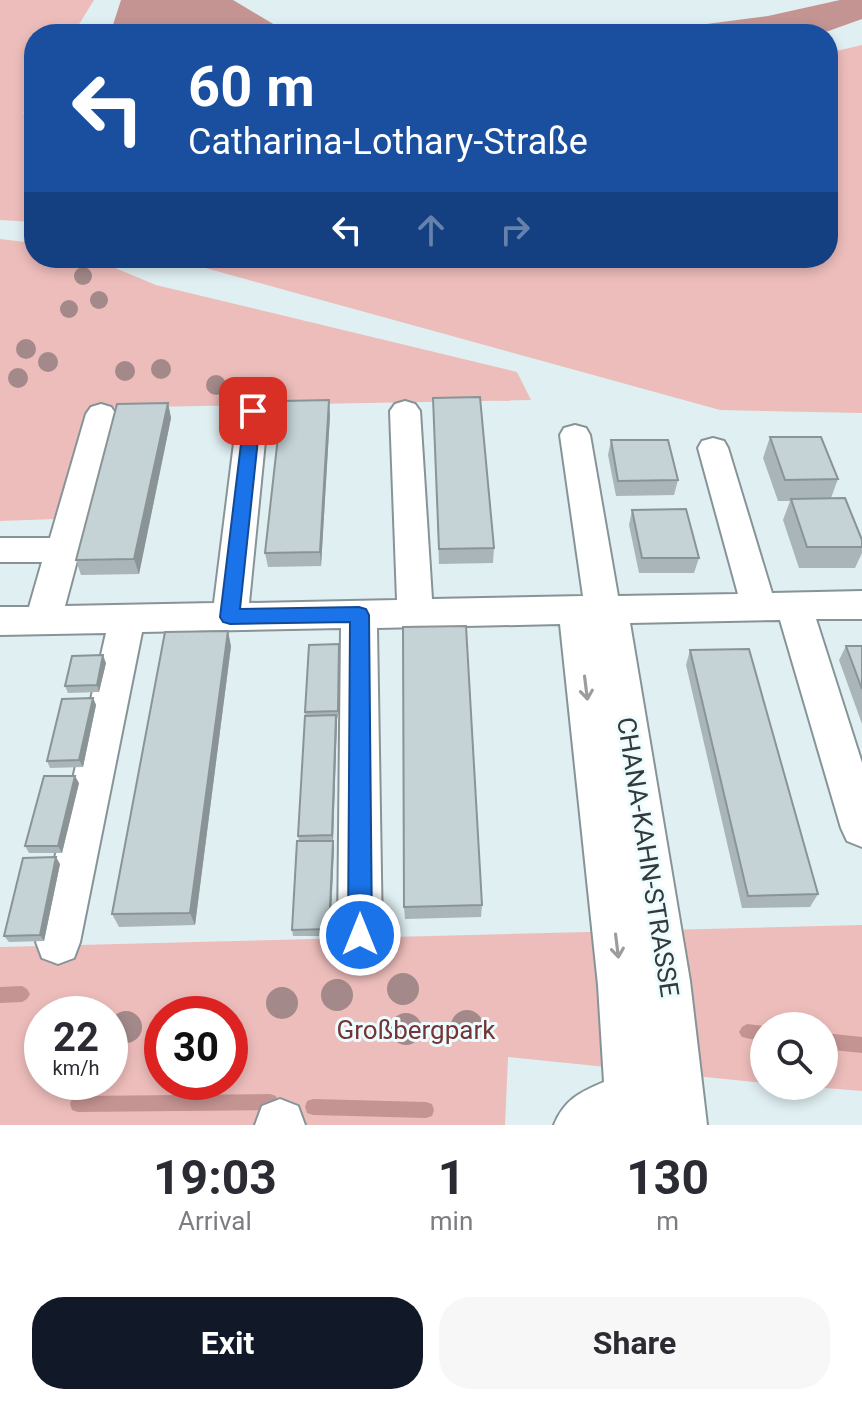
<!DOCTYPE html>
<html lang="en">
<head>
<meta charset="utf-8">
<style>
	:root { --surface:#fff; --page:#f7f7f7; --text:#2b2b33; --muted:#7c7c81; --accent:#111827 }
	body { margin:0; font-family:Roboto,sans-serif; background:var(--page); color:var(--text); height:100vh; display:flex; flex-direction:column; font-size:30px; white-space:nowrap }
	* { box-sizing:border-box; margin:0 }
	p { font-size:26px; color:var(--muted) }
	.icon { flex:none; width:44px; height:44px; fill:none; stroke:currentColor; stroke-width:2; stroke-linecap:round; stroke-linejoin:round }
	.map { position:relative; height:1125px; overflow:hidden }
	.sheet { display:flex; flex-direction:column; background:var(--surface); flex:1 }
	.sheet>* { flex:none }
	.top-card { position:absolute; left:24px; top:24px; width:814px; height:244px; border-radius:32px; box-shadow:0 4px 12px #0003; background:#1a4fa0; color:#fff; overflow:hidden }
	.fabs { position:absolute; left:750px; top:1012px; display:grid; gap:16px }
	.fabs a { display:grid; place-items:center; width:88px; height:88px; border-radius:50%; background:var(--surface); box-shadow:0 4px 12px #0003; font-size:40px }
	.speed { position:absolute; left:24px; top:996px; display:flex; gap:16px; font-size:40px; font-weight:700; text-align:center }
	.speed>* { display:grid; place-content:center; width:104px; height:104px; border-radius:50%; background:var(--surface); box-shadow:0 4px 12px #0003; line-height:1 }
	.speed small { font-size:20px; font-weight:400 }
	.speed .limit { border:12px solid #d22; background:#fff; color:#111 }
	.pin { position:absolute; display:grid; place-items:center; width:68px; height:68px; color:#fff; margin:-34px; border-radius:16px; box-shadow:0 4px 12px #0006 }
	.me { position:absolute; width:88px; margin:-44px; rotate:0deg; stroke-linejoin:round; filter:drop-shadow(0 0 6px #0008) }
	.turn { display:flex; align-items:center; gap:28px; height:168px; padding:0 32px; font-size:36px }
	.turn .icon { width:104px; height:104px; stroke-width:2.5 }
	.turn b { display:block; font-size:56px; line-height:68px }
	.lanes { display:flex; align-items:center; height:76px; padding:0 32px; background:#0003; justify-content:center; gap:40px; direction:ltr }
	.lanes .off { opacity:.35 }
	.eta { display:flex; justify-content:space-evenly; align-items:center; height:136px; text-align:center }
	.eta b { font-size:48px; font-weight:700; line-height:56px }
	.button { display:flex; gap:16px; margin-top:auto; padding:16px 32px }
	.button a { flex:1; height:92px; border-radius:32px; background:var(--accent); color:#fff; font-size:32px; font-weight:700; line-height:92px; text-align:center }
	.button a+a { background:var(--page); color:var(--text) }
	.map>svg:first-child { display:block }
	.green { fill:#edbdbb; fill-rule:evenodd }
	.water { fill:#c49492 }
	.lines { fill:none; stroke-linecap:round; stroke-linejoin:round }
	.stream { fill:#c49492; fill-rule:evenodd }
	.street-casing { stroke:#879497; stroke-width:4 }
	.street { fill:#fff; fill-rule:evenodd }
	.tree { fill:#a4898a }
	.wall { fill:#a9b5b8 }
	.shaded-wall { fill:#8a9496 }
	.building { fill:#c5d3d6; stroke:#8a9496; stroke-width:2 }
	.oneway { stroke:#9a9c9d }
	.route { fill:#1a73e8; stroke:#114b97; stroke-width:2 }
	.labels { text-anchor:middle; dominant-baseline:central; stroke-width:6; stroke-linejoin:round; paint-order:stroke }
	.near-street-label { font-size:26px; fill:#343a3b; stroke:#edfcff }
	.near-park-label { font-size:26px; fill:#733535; stroke:#edfcff }
</style>
</head>
<body>
<div class="map">
<svg width="862" height="1125" viewBox="0 0 862 1125">
	<rect width="100%" height="100%" fill="#e0eff2"/>
	<path class="green" d="M0,0H94L73,34H34V95L23,113L34,114V222L0,220Z
		M862,45V413L720,410L169,258H828V53Z
		M0,239L34,243V258H91L156,285L517,372L531,400L90,408L56,519L0,521Z
		M862,925V1091L800,1086H824V1026H764V1083L508,1057L505,1125H0V947ZM42,1014H110V1082H42ZM162,1014H230V1082H162Z"/>
	<path class="water" d="M121,0H233L290,34H110Z
		M840,0H862V19L820,34H630L768,16Z"/>
	<g class="lines">
		<path class="stream" d="M22,986L27,989L30,994L27,999L22,1002L0,1003V987Z
			M747,1024L764,1026V1042L742,1037L739,1032L742,1027Z
			M824,1033L862,1037V1053L824,1049Z
			M270,1094L276,1096L278,1102L276,1108L270,1110L78,1112L72,1110L70,1104L72,1098L78,1096Z
			M313,1099L426,1102L432,1104L434,1110L432,1116L426,1118L313,1115L307,1113L305,1107L307,1101Z"/>
		<g class="street-casing">
			<path id="street" d="M253,401L263,404L268,411L249,603L397,600L390,411L395,404L405,401L415,404L420,411L432,599L583,596L560,435L564,428L575,425L586,428L590,435L618,596L738,594L698,448L702,441L713,438L724,441L728,448L772,593L862,591V619H816L862,763V847L847,841L841,828L780,620L630,623L690,981L707,1125H554C564,1100 580,1092 604,1082L598,985L560,624L377,628L382,935L376,951L360,957L344,951L338,935L341,628L142,632L80,942L74,958L58,964L42,958L36,942L106,633L0,635V607H29L42,562H0V538H50L86,414L91,407L101,404L111,407L116,414L65,606L214,603L238,411L243,404Z
				M280,1099L298,1106L305,1125H255L262,1106Z"/>
		</g>
		<use href="#street" class="street"/>
	</g>
	<g class="tree">
		<circle cx="83" cy="276" r="9"/>
		<circle cx="99" cy="300" r="9"/>
		<circle cx="69" cy="309" r="9"/>
		<circle cx="26" cy="349" r="10"/>
		<circle cx="48" cy="362" r="10"/>
		<circle cx="161" cy="369" r="10"/>
		<circle cx="125" cy="371" r="10"/>
		<circle cx="18" cy="378" r="10"/>
		<circle cx="216" cy="385" r="10"/>
		<circle cx="403" cy="989" r="16"/>
		<circle cx="337" cy="995" r="16"/>
		<circle cx="282" cy="1003" r="16"/>
		<circle cx="467" cy="1026" r="16"/>
		<circle cx="126" cy="1027" r="16"/>
		<circle cx="406" cy="1029" r="16"/>
	</g>
	<path class="wall" d="M433,398L494,548L493,563L439,564Z
		M168,403L171,418L139,574L81,575L76,560Z
		M330,415L321,566L268,567L265,553Z
		M770,437L838,479L831,498L862,540V553L855,568H799L783,520L790,501H778L763,458Z
		M611,440L678,480L674,495L616,496L608,455Z
		M632,510L699,558L694,573H639L629,525Z
		M339,644V718H337L333,841L334,847L330,936H293L292,930L299,841L298,836L305,712Z
		M231,646L195,925L119,927L112,914Z
		M846,646H862V724L839,660Z
		M690,650L818,894L810,907L742,908L686,665Z
		M106,663L99,692L68,693L65,686Z
		M93,698L96,705L83,767L50,768L47,761Z
		M79,783L62,853H29L25,846Z
		M60,864L44,941L9,942L4,936Z
		M482,905L481,917L405,919L404,907Z"/>
	<path class="shaded-wall" d="M329,400L330,415L321,566L320,552Z
		M168,403L171,418L139,574L134,559Z
		M228,631L231,646L195,925L190,913Z
		M339,644L340,652L339,718L338,711Z
		M103,655L106,663L99,692L97,685Z
		M93,698L96,705L83,767L79,760Z
		M336,715L337,722L333,842L332,835Z
		M75,776L79,783L62,853L58,846Z
		M333,841L334,847L330,936L329,929Z
		M56,857L60,864L44,941L40,935Z"/>
	<path class="building" d="M480,397L494,548L439,549L433,398Z
		M329,400L320,552L265,553L282,401Z
		M168,403L134,559L76,560L117,404Z
		M770,437H821L838,479L785,480Z
		M611,440H668L678,480L618,481Z
		M845,498L862,540V547H807L791,499Z
		M686,509L699,558H642L632,510Z
		M466,626L482,905L404,907L403,627Z
		M228,631L190,913L112,914L165,632Z
		M339,644L338,711L305,712L309,645Z
		M846,646H862V689Z
		M749,649L818,894L748,896L690,650Z
		M103,655L97,685L65,686L72,656Z
		M93,698L79,760L47,761L62,699Z
		M336,715L332,835L298,836L305,716Z
		M44,776H75L58,846H25Z
		M297,841H333L329,929L292,930Z
		M56,857L40,935L4,936L23,858Z"/>
	<defs><path id="oneway-shaft" d="M-6 0H5M1.5-3L5.5 0L1.5 3" fill="none" stroke-width="1.6" stroke-linecap="round" stroke-linejoin="round" transform="scale(2)"/></defs>
	<g class="oneway">
		<use href="#oneway-shaft" transform="translate(586 688) rotate(83)"/>
		<use href="#oneway-shaft" transform="translate(617 946) rotate(83)"/>
	</g>
	<path class="route" d="M253,406L261,411L240,609L359,607L366,609L369,615L372,935L369,943L360,947L352,943L348,935L350,622L230,624L223,622L220,617L245,411Z"/>
	<g class="labels">
		<g class="near-street-label">
			<text transform="translate(648 857) rotate(81)">CHANA-KAHN-STRASSE</text>
		</g>
		<g class="near-park-label">
			<text x="416" y="1030">Großbergpark</text>
		</g>
	</g>
</svg>
<div class="fabs">
<a><svg class="icon" aria-label="search" viewBox="0 0 24 24"><circle cx="10" cy="10" r="6"/><path d="M15 15l6 6"/></svg></a>
</div>
<div class="speed"><div>22<small>km/h</small></div><div class="limit">30</div></div>
<div class="pin" style="left:253px;top:411px;background:#d93025"><svg class="icon" aria-label="arrive" viewBox="0 0 24 24"><path d="M6 21V4h12l-3 4 3 4H6"/></svg></div>
<svg class="me" style="left:360px;top:935px" viewBox="-20 -20 40 40"><circle r="17" fill="#1a73e8" stroke="#fff" stroke-width="3"/><path d="M0-11L8 9 0 5-8 9z" fill="#fff"/></svg>
<div class="top-card">
<div class="turn"><svg class="icon" aria-label="left" viewBox="0 0 24 24"><path d="M17 20v-9H6M10 6l-5 5 5 5"/></svg><div><b>60 m</b>Catharina-Lothary-Straße</div></div>
<div class="lanes"><svg class="icon" aria-label="left" viewBox="0 0 24 24"><path d="M17 20v-9H6M10 6l-5 5 5 5"/></svg><svg class="icon off" aria-label="ahead" viewBox="0 0 24 24"><path d="M12 20V5M6 11l6-6 6 6"/></svg><svg class="icon off" aria-label="right" viewBox="0 0 24 24"><path d="M7 20v-9h11M14 6l5 5-5 5"/></svg></div>
</div>
</div>
<section class="sheet">
<div class="eta">
<div><b>19:03</b><p>Arrival</p></div>
<div><b>1</b><p>min</p></div>
<div><b>130</b><p>m</p></div>
</div>
<div class="button"><a>Exit</a><a>Share</a></div>
</section>
</body>
</html>
